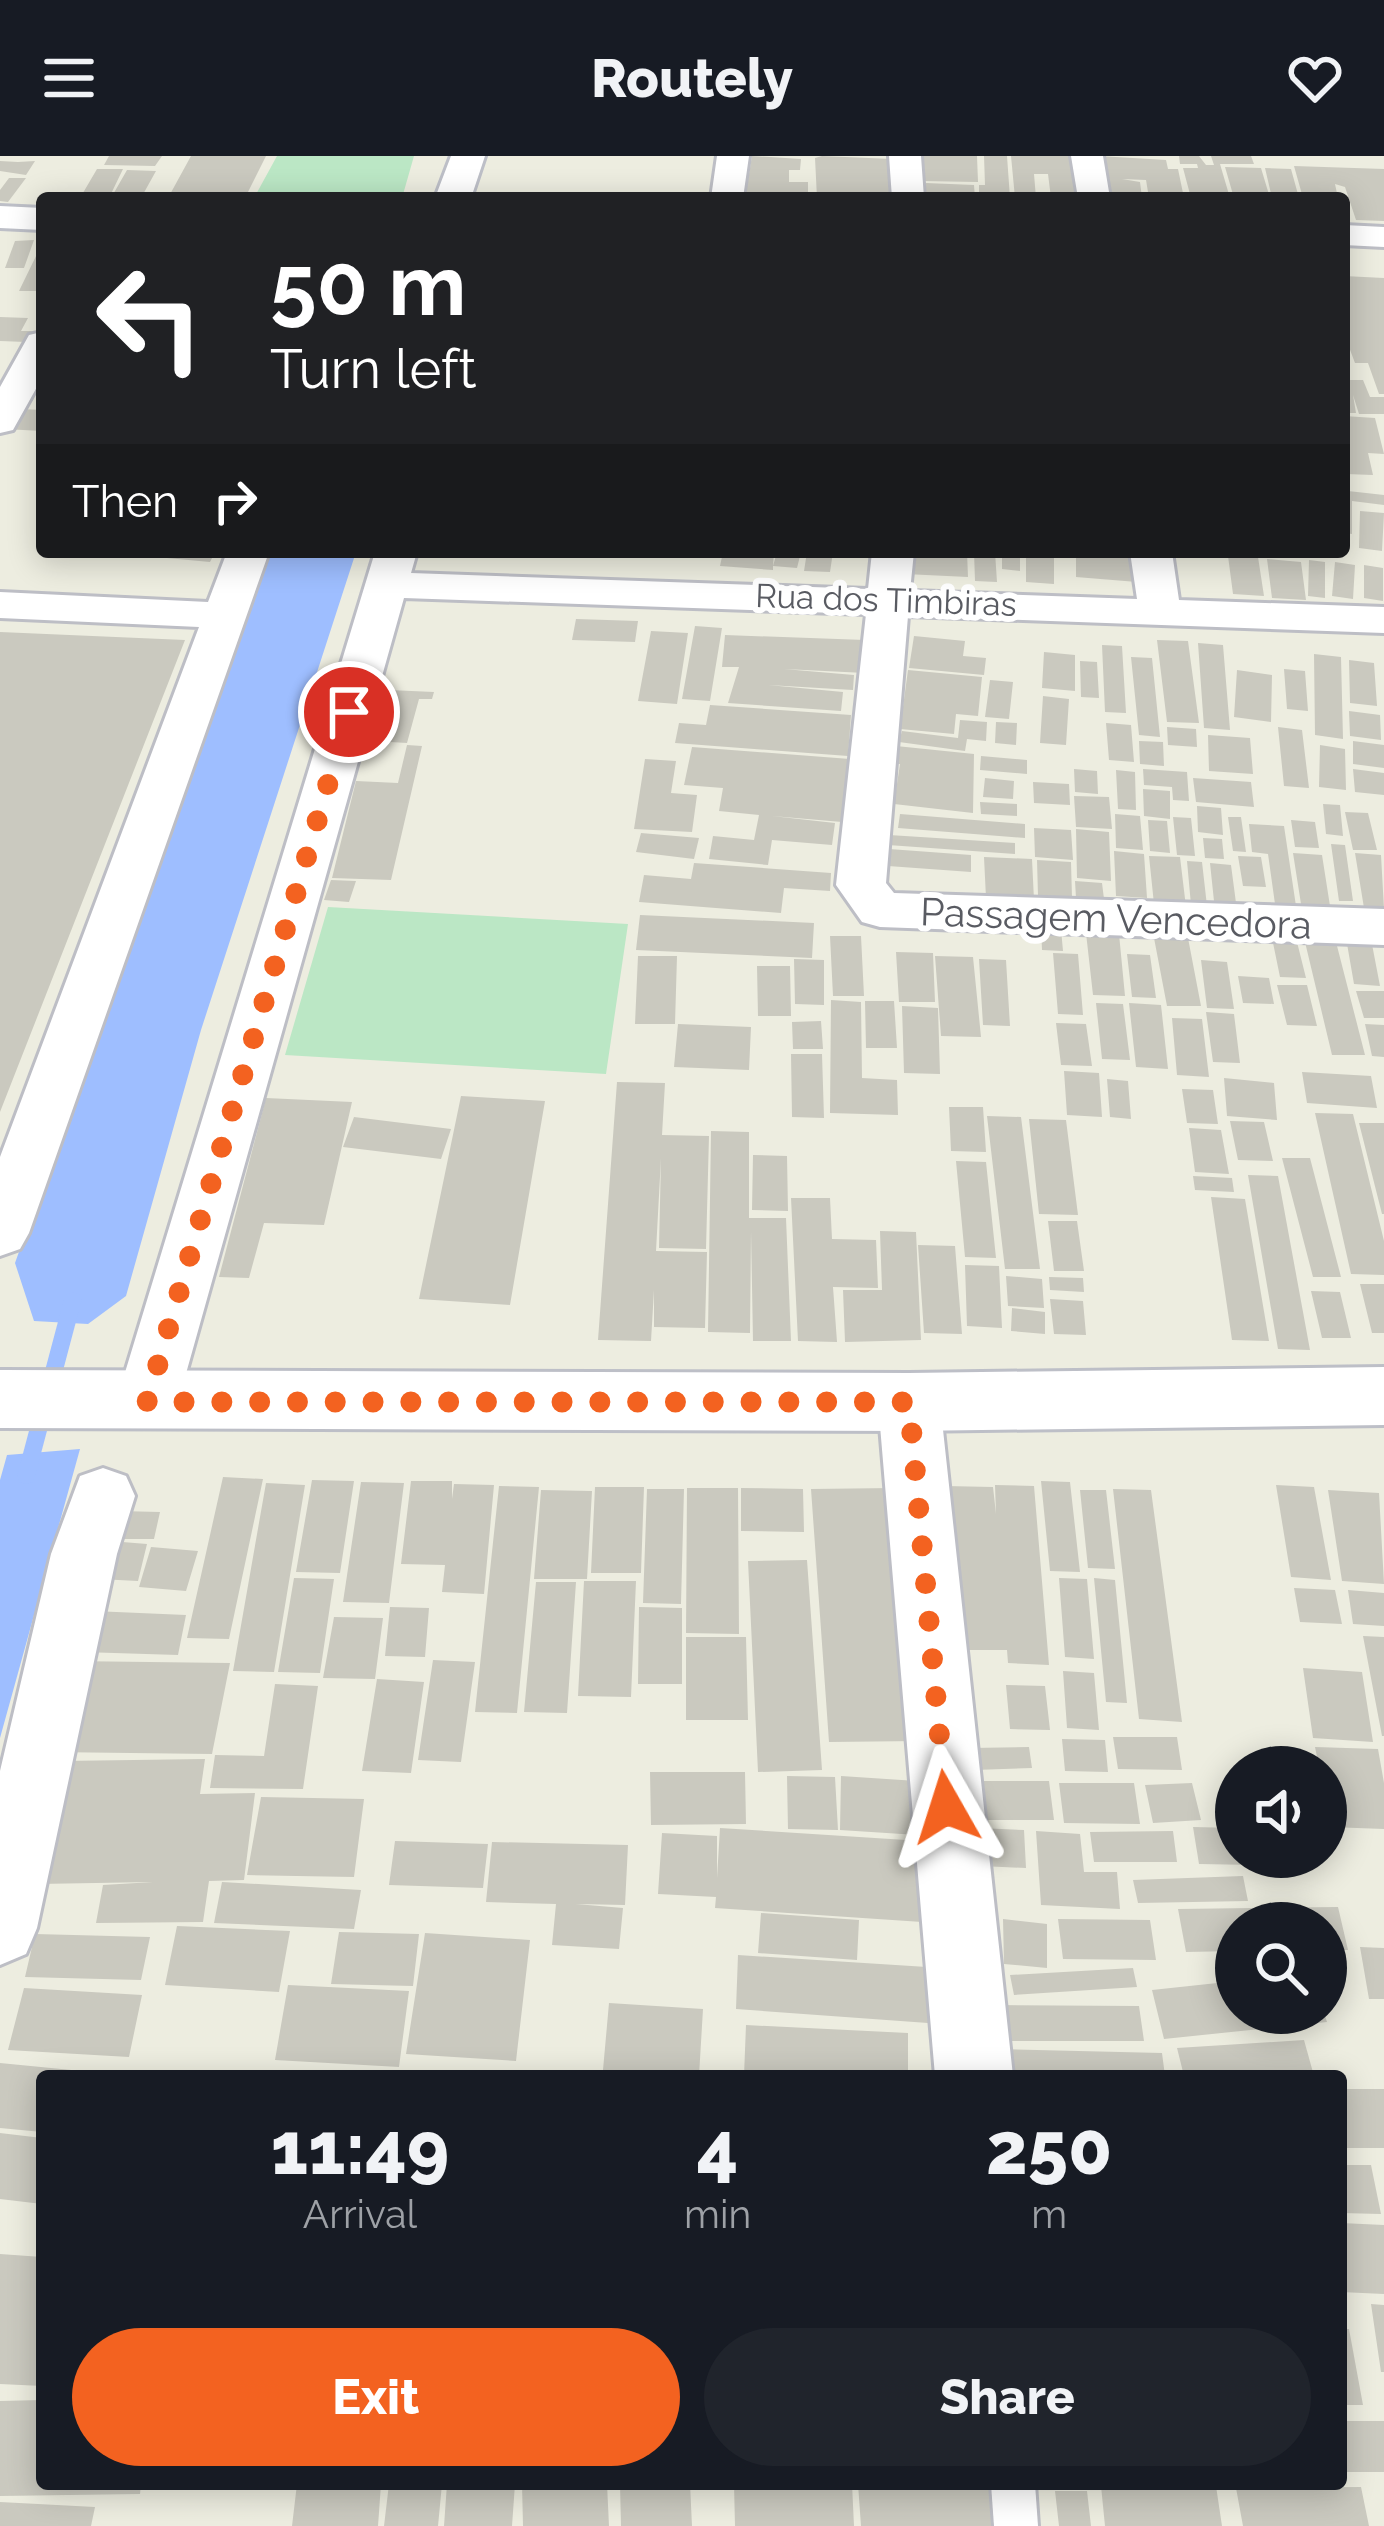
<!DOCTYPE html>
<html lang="en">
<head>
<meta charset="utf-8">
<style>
	:root { --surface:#171b24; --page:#20242c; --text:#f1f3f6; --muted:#9ea1a6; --accent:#f36220 }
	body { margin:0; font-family:Raleway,sans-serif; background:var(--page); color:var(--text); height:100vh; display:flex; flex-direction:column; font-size:45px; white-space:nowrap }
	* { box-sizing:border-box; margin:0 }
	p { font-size:39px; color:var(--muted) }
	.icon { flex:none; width:66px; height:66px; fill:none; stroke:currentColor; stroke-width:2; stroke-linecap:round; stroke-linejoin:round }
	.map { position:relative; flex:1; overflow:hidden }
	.panel { position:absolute; left:36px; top:1914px; width:1311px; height:420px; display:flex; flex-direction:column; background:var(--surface); border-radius:12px; box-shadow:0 6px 30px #0003 }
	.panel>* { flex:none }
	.banner { position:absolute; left:36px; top:36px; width:1314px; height:366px; border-radius:12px; box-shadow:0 6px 30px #0003; background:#202124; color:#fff; overflow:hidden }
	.controls { position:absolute; left:1215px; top:1590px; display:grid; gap:24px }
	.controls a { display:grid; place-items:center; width:132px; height:132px; border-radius:50%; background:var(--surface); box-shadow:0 6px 30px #0003; font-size:60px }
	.pin { position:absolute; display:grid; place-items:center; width:102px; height:102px; color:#fff; margin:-51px; border:6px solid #fff; border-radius:50%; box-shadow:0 3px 12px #0007 }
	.me { position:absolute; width:132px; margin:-66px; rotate:354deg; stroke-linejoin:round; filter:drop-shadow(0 0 9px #0008) }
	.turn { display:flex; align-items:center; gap:42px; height:252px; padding:0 36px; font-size:54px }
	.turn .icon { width:156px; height:156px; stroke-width:2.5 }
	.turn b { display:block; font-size:84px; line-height:102px }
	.then { display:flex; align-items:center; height:114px; padding:0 36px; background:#0003; gap:24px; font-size:45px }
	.eta { display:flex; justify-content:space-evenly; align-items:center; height:204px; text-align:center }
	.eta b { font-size:72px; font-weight:800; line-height:84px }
	.action { display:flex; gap:24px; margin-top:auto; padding:24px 36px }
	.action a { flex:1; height:138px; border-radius:72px; background:var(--accent); color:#fff; font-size:48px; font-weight:800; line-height:138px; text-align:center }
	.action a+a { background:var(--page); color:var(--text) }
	header { display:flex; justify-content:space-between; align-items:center; height:156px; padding:0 36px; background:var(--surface); font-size:54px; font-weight:800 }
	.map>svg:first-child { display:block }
	.green { fill:#bbe7c5 }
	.water { fill:#9ebeff }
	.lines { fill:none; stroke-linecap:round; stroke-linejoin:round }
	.stream { fill:#9ebeff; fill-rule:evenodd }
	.building { fill:#cac9bf }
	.lane-casing { stroke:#bdbec5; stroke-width:6 }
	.street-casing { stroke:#bdbec5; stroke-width:6 }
	.secondary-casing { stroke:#bdbfc7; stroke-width:6 }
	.lane { fill:#fff; fill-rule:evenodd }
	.street { fill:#fff; fill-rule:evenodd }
	.secondary { fill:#fff; fill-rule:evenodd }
	.route { stroke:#f36220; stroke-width:21; stroke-dasharray:0 37.8 }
	.labels { text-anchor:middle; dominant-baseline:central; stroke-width:12; stroke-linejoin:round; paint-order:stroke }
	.far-street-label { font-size:33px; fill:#595b62; stroke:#fff }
	.street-label { font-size:39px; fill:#595b62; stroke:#fff }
</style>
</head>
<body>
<header><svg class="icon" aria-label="menu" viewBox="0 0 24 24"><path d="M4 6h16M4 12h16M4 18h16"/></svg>Routely<svg class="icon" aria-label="heart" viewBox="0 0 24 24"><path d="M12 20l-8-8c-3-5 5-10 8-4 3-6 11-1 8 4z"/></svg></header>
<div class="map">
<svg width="1384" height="2370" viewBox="0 0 1384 2370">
	<rect width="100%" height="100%" fill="#edede0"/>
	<path class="green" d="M277,0H414L402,42H254Z
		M328,751L628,768L606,918L285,899Z"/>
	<path class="water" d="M268,396H356L201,874L126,1140L88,1168L34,1165L15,1107Z
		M80,1293L0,1582V1324L7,1299Z"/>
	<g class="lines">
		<path class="stream" d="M73,1136L79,1138L82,1143L35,1320L33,1326L26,1328L19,1326L17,1320L64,1143L67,1138Z"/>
	</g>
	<path class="building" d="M109,0H162L155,10L104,9Z
		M191,0H266L245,42H168Z
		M752,0L801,3L800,14H789V26H808V42H745Z
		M822,0L892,3L893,14H890L897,42H817L815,2Z
		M920,0H977L978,26L921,25Z
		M984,0H1007L1010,42H979V29H985Z
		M1011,0H1071L1082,42H1051L1048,18H1034L1036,42H1015Z
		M1099,0L1166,4L1168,13H1178L1184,42L1161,38L1162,42H1149L1146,24L1122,23L1140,26L1142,42H1106Z
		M1179,0H1199L1206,9H1214L1211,0H1251L1254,8H1220L1230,42H1191L1183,12H1198L1197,8H1180Z
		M0,5L18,6L35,5L26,19L0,15Z
		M1294,10L1384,13V65L1356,64L1345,31L1335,28L1338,42H1303Z
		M1225,11L1261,12L1270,42H1234Z
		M1265,12L1291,13L1299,42H1272Z
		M97,13H123L109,42H80Z
		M127,14L156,15L141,42H111Z
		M9,22H26L8,46L0,45V34Z
		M926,27L974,29L975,42H926Z
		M34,84L24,112H5L15,85Z
		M42,86V135H19L37,98Z
		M1344,120L1384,122V238H1379L1368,207H1355L1344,178Z
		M0,161L28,162L21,175H32L26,186L0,185Z
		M1344,224H1363L1370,241H1384V258H1359L1353,239L1356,257H1344Z
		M20,253L42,254V275L4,273Z
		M1344,260L1375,262L1384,298L1368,297L1373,319L1346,318Z
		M1348,335L1384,339V349L1352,345V378L1344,377Z
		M1360,355L1384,357L1382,395L1359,392Z
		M158,396H215L210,406L156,401Z
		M723,396H774L773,410L777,396H801L797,412L773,410V414L720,410Z
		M807,396H833L830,416L804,415Z
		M905,396H967L968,421L905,418Z
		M974,396H995L997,426L975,425Z
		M1002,396H1020V415L1002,413Z
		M1026,396H1054V428L1026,426Z
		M1076,396H1136L1137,426L1076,421Z
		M1228,400L1258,401L1264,440L1233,438Z
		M1267,403L1301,406L1306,444L1272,442Z
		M1309,404L1325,406V442L1308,440Z
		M1335,406L1355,409L1353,443L1332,440Z
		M1364,409L1383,412V445L1364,442Z
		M576,463L638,465L635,486L572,484Z
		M695,470L722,472L710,545L682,543Z
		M651,475L688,477L677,548L638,545Z
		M0,476L185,484L0,956Z
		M725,479L865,484V517L784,513L854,519L853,534L768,529L843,536L841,555L728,547L739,511H722Z
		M914,480L965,485L963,500L986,502L984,519L909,512Z
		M1157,484L1188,485L1199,567L1167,566Z
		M1198,487L1223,489L1230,574L1204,572Z
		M1102,489L1122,490L1126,557L1105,556Z
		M1044,496L1075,499V535L1042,532Z
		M1314,498L1341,501L1343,583L1315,579Z
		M1131,501L1152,502L1160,581L1139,579Z
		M1349,504L1374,507L1377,550L1350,547Z
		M1080,505L1097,506L1099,542L1081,541Z
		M1284,513L1305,515L1308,555L1287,553Z
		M908,514L982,521L978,560L956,558L954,578L900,573Z
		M1237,514L1272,519L1271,566L1234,561Z
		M990,524L1013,526L1009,563L985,561Z
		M389,534L434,536L432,543H419L407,587L374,585Z
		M1043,540L1069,543L1066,589L1040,587Z
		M710,549L851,559L848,600L675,587L679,567L706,569Z
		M1349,555L1380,559L1381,584L1350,580Z
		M960,564L987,566L986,585L967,583L965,595L899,586L902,575L958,582Z
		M996,566L1017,567L1016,589L995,587Z
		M1106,567L1131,569L1134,606L1109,604Z
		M1167,571L1196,573L1197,591L1168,589Z
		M1278,571L1302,574L1309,632L1284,630Z
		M1208,579L1250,582L1253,618L1209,615Z
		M1139,585L1163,586L1164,610L1140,608Z
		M1353,585L1384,589V612L1353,608Z
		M407,589L422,590L391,724L332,722L356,625L398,627Z
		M1320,589L1345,593L1346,634L1319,631Z
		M896,590L974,598L973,657L894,648L900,608H894Z
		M692,591L850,603L842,666L772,660L835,667L832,689L772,684L768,709L709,703L713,680L754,684L759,659L719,655L723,632L684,629Z
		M981,600L1027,604V618L980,614Z
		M645,603L676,605L671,637L697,639L692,676L634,673Z
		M1074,613L1097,615L1098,638L1075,636Z
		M1143,613L1187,616L1189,645L1173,644L1172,631L1144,629Z
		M1353,613L1384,617V639L1355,636Z
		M1116,614L1135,616L1136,654L1118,653Z
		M985,622L1014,625L1013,643L983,641Z
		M1193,622L1251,626L1254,651L1196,646Z
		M1033,626L1069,628L1070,649L1034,647Z
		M1143,633L1170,635V663L1144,660Z
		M1074,640L1109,641L1112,673L1076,671Z
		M980,646L1017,648V660L981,658Z
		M1323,648L1340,649L1343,680L1326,678Z
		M1197,650L1221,652L1223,679L1198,676Z
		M1345,656L1368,657L1377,694H1353Z
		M900,658L1025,668V682L898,672Z
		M1115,658L1140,660L1143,694L1116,692Z
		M1173,661L1191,662L1195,700L1177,699Z
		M1228,661H1241L1246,696L1233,695Z
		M1148,664L1167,665L1170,697L1150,695Z
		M1291,664L1315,666L1319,692L1295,691Z
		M1249,668L1284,670L1296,750L1275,748L1268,698L1252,696Z
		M1034,672L1071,674L1073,704L1035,701Z
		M1076,673L1109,676L1111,725L1077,722Z
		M641,677L699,682L694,703L636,696Z
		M889,679L1015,687V698L888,689Z
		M1203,682L1222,683L1224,703L1205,702Z
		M1331,688L1345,689L1353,745H1339Z
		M889,693L971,699V716L888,710Z
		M1114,695L1144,698L1147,742L1116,740Z
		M1293,697L1322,699L1330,750L1301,748Z
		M1355,697L1381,699L1384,753L1364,752Z
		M1149,700L1180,701L1186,751L1154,748Z
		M1238,700L1261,701L1266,731L1243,730Z
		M984,701L1032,703L1034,744L986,742Z
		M1037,704L1071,706L1072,742L1038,740Z
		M1187,705L1202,706L1207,750L1191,749Z
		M694,707L831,717L830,735L784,732L781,757L639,746L644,719L691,723Z
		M1210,707L1231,709L1236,747L1214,745Z
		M331,724L356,725L349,746L324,744Z
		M1075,725L1102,727L1104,743L1076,742Z
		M640,759L814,767L812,802L636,794Z
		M1041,771L1061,773L1063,795L1042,794Z
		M1086,777L1119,778L1125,840L1093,839Z
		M1271,777L1295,778L1306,822L1280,821Z
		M830,780H861L864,840H833Z
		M1154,782H1188L1201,850H1167Z
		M1346,782L1371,783L1380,830L1354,828Z
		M1305,786H1336L1365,899H1332Z
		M896,796L933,797L935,846H899Z
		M1053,797L1078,798L1083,859L1058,858Z
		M1127,798L1150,799L1156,842L1132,841Z
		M638,800H677L675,868H635Z
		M935,800L973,801L981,881L941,880Z
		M794,803L824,804V849L795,848Z
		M979,803L1006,804L1010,870L983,869Z
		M1201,804L1227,806L1234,853L1207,852Z
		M757,810H790L791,860H758Z
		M1238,820L1269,822L1274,848L1243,847Z
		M1277,829H1307L1317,870L1287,869Z
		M1356,835H1384V862H1364Z
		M831,844L861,846L862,922L897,924L898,959L830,957Z
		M865,845H894L897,892H866Z
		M1096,847L1123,848L1130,904L1102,903Z
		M1129,847L1161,849L1168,913L1136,911Z
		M902,850L938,852L940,918L904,917Z
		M1206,856L1234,858L1240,907L1213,906Z
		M1172,862L1202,863L1209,921L1177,919Z
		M821,865L823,893H793L792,866Z
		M1056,867L1086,868L1092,910L1061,909Z
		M678,868L751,871L749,914L674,911Z
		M1365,868L1384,869V901L1372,900Z
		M791,898H822L824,962L792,961Z
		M1064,915L1099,917L1102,961L1067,959Z
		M1302,916L1371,920L1377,952L1307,947Z
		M1224,922L1274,927L1277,964L1227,960Z
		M1107,923L1128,925L1131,963L1110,961Z
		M617,926L665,927L662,979L709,980L706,1093L659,1092L661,1002L656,1095L707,1096L705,1172L654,1171V1134L651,1185L598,1184Z
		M1182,933L1213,934L1218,968L1187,967Z
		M461,940L545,945L510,1149L419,1143Z
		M266,942L352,946L324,1069L264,1067L249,1122L219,1121Z
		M949,951H983L986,996L951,995Z
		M1315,957L1353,958L1384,1085V1119L1351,1118Z
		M987,960L1021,961L1040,1113H1005Z
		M354,961L451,973L441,1003L343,991Z
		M1029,963L1066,964L1078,1059L1039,1058Z
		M1230,965L1264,966L1273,1005L1238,1004Z
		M1359,967H1384V1058H1382Z
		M1189,972L1221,974L1229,1018L1195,1016Z
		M711,975L749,976V1062H786L791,1185H753L751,1075L750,1177L708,1176Z
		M753,999L787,1000L788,1055L752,1054Z
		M1282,1002H1310L1341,1121H1313Z
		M956,1005L986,1006L996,1102L965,1101Z
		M1248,1019L1278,1020L1310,1194L1278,1193Z
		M1193,1020L1232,1022L1234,1036L1195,1034Z
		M1211,1041L1245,1043L1269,1185L1232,1184Z
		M791,1042H830L832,1083L876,1084L878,1132L833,1131L837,1186L798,1185Z
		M1048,1065H1077L1084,1115H1054Z
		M880,1075L916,1076L921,1184L845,1186L843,1134H882Z
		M918,1089L955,1090L962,1178L924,1177Z
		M965,1109L999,1110L1002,1172L967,1170Z
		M1006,1120L1042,1123L1044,1152L1008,1150Z
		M1049,1121L1083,1122L1084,1136L1050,1134Z
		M1360,1128H1384V1177H1372Z
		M1311,1135L1340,1136L1351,1182H1322Z
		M1050,1143L1083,1145L1086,1179L1054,1178Z
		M1012,1152L1045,1156V1178L1011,1175Z
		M223,1321L263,1323L229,1483L187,1482Z
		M312,1324L354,1325L340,1417L296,1416Z
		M411,1325H452V1343L454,1328L494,1329L484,1438L442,1436L445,1409L401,1408Z
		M1041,1325L1070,1326L1080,1416L1050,1415Z
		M361,1326L404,1327L389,1447L343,1446Z
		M266,1327L305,1329L274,1516L233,1515Z
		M995,1329L1034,1330L1049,1509L1008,1507L1007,1494H963L945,1330L993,1331L996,1358Z
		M1276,1329L1314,1331L1331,1424L1291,1421Z
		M499,1330L539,1331L517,1557L475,1556Z
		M595,1331H644L641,1417H591Z
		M687,1332H738L739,1478L686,1477Z
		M741,1332L803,1333L804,1376L741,1375Z
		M894,1332L919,1585L829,1586L811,1333Z
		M647,1333H684L681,1448L643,1447Z
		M1113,1333L1151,1334L1182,1566L1139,1563Z
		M541,1334L592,1335L587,1423H534Z
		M1080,1334H1106L1115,1413L1088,1412Z
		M1328,1334L1379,1337L1384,1428L1342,1425Z
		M119,1355L160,1356L154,1383H113Z
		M110,1385L147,1388L138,1425L99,1423Z
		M151,1391L198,1395L186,1435L139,1431Z
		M807,1404L822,1614L758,1616L748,1405Z
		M294,1422L334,1423L320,1517L278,1516Z
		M1059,1422L1087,1423L1094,1503L1065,1501Z
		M1094,1422L1115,1424L1127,1547L1106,1546Z
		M584,1425H636L631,1541L578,1540Z
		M536,1426H576L567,1557L524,1556Z
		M1294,1432L1335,1434L1342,1468L1300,1466Z
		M1348,1434L1384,1437V1470L1353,1468Z
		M390,1451L429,1452L425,1501L385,1500Z
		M639,1451L682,1452V1528H638Z
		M93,1455L186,1459L178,1499L82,1496Z
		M334,1461L383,1462L375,1523L323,1522Z
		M1363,1480L1384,1481V1580H1382Z
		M686,1481H746L748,1564H686Z
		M433,1504L475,1506L461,1606L418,1604Z
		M69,1505L230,1507L212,1598L50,1596Z
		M1303,1512L1362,1516L1373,1586L1313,1582Z
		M1063,1515L1094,1517L1099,1574L1067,1572Z
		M377,1523L424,1526L411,1617L362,1615Z
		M275,1528L318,1530L303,1633L210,1632L215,1599L264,1600Z
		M1006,1529L1045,1530L1050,1574L1010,1573Z
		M1113,1581H1177L1182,1614L1118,1613Z
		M1062,1583L1105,1584L1108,1616L1065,1615Z
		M1029,1591L1032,1612L974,1614L970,1592Z
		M1315,1591L1378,1593L1384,1627V1673L1330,1671L1326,1611H1319Z
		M205,1603L200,1638L255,1637L244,1724L209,1725L203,1766L96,1767L103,1729L153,1726L38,1728L62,1605Z
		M650,1616H745L746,1668L651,1669Z
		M787,1620L835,1621L838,1674L788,1673Z
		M841,1620L932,1626L933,1680L840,1674Z
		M974,1625H1049L1054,1664H978Z
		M1059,1627H1134L1140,1668L1064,1667Z
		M1192,1627L1201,1664L1153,1667L1145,1629Z
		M261,1641L364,1643L354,1721L247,1719Z
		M1193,1671L1236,1672V1701H1254L1255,1709L1199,1708Z
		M720,1672L937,1686V1767L715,1752L716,1741L658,1738L662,1677L717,1680V1722Z
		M979,1672L1024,1674L1026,1712L981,1710Z
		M1036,1675L1080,1678L1084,1716H1117L1120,1753L1041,1749Z
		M1173,1675L1177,1706H1094L1090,1676Z
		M395,1685L488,1688L483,1732L389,1729Z
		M492,1686L628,1689L625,1749L576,1748L623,1752L619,1793L552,1789L556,1748L486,1746Z
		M1243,1720L1248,1745L1138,1747L1133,1724Z
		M222,1726L361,1734L354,1773L214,1767Z
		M1338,1751L1348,1794H1326V1767H1236V1795L1186,1796L1178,1753Z
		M761,1757L859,1764L857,1804L758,1797Z
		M1003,1763L1047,1768V1812L1004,1808Z
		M1058,1763L1150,1764L1156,1804L1063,1803Z
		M177,1770L290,1775L279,1836L165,1829Z
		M339,1776L419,1778L413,1830L331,1828Z
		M425,1777L530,1784L516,1905L406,1898Z
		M35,1778L150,1781L141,1824L25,1821Z
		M1360,1791L1384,1792V1843H1369Z
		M738,1799L927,1811L928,1867L736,1853Z
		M1133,1812L1137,1831L1014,1839L1010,1819Z
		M1236,1825V1857H1324L1327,1866L1164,1883L1152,1834Z
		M288,1829L409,1835L399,1911L275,1904Z
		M24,1832L142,1839L129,1901L8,1894Z
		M609,1847L703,1853L699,1920L603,1914Z
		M998,1849L1139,1850L1144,1885H1002Z
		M746,1869L908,1877V1920H744Z
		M1304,1884L1314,1920H1184L1177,1892Z
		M995,1893L1162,1897L1165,1920H997Z
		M0,1907L102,1917V1920H42V1976L0,1972Z
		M126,1914L198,1916V1920H125Z
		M1341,1933H1384V1992H1341Z
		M0,1977L42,1982V2048L0,2043Z
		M1341,2009H1371L1381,2058L1341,2057Z
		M1341,2067L1384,2069V2138L1341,2136Z
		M0,2098L42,2101V2230L0,2228Z
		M1371,2148L1384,2149V2216H1381Z
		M1341,2173H1349L1363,2249H1341Z
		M42,2244V2328H141L140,2338L0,2340V2245Z
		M1341,2265H1384V2316H1341Z
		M297,2328H381L378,2370H292Z
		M389,2328H442L438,2370H384Z
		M447,2328H515L512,2370H444Z
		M522,2328H607L609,2370H523Z
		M620,2328H690L692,2370H621Z
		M734,2328H852L854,2370H735Z
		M858,2328H995L999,2370H861Z
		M1101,2330H1216L1222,2370H1105Z
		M1361,2331L1369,2370H1243L1236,2332Z
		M1055,2335H1087L1091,2370H1059Z
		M0,2346L95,2351L91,2370H0Z"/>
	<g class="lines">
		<g class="lane-casing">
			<path id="lane" d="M991,2328H1035L1038,2370H994Z"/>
		</g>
		<g class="street-casing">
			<path id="street" d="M717,0H749L743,42H711Z
				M889,0H921L924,42H892Z
				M1071,0H1103L1110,42H1078Z
				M1344,69L1384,71V91L1344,89Z
				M42,176V222L13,274L0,277V231L29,179Z
				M227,396H269L29,1077L20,1093L0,1100V1001L199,471L0,462V436L208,446Z
				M375,396H417L411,417L868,433L872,396H914L910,435L1137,443L1130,396H1172L1179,444L1384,451V477L908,460L886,727L894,737L1384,753V789L880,771L862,766L836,729L866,458L404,442L178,1246L169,1265L147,1272L125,1265L116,1246Z
				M909,1220L931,1227L940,1246L1013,1920H935L878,1246L887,1227Z
				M103,1312L126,1320L135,1340L117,1398L37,1772L26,1798L0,1809V1615L51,1398L80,1320Z"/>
		</g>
		<g class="secondary-casing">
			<path id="secondary" d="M451,0H485L471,42H435Z
				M0,50L42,52V74L0,72Z
				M1384,1211V1269L909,1275L0,1272V1214L909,1217Z"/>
		</g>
		<use href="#lane" class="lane"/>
		<use href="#street" class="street"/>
		<use href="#secondary" class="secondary"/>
	</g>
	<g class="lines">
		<path class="route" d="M349,556L147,1246H909L946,1651"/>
	</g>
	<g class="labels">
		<g class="far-street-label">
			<text transform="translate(886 444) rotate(2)">Rua dos Timbiras</text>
		</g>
		<g class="street-label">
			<text transform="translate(1116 762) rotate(2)">Passagem Vencedora</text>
		</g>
	</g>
</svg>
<div class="controls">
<a><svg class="icon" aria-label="sound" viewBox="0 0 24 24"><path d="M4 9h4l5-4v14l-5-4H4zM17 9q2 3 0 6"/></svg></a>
<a><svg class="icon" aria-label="search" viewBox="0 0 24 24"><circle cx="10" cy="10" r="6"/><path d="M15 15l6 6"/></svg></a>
</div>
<div class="pin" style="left:349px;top:556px;background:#d93025"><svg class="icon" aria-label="arrive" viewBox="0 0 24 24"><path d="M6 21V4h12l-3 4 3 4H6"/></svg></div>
<svg class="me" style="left:946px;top:1651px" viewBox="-20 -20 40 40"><path d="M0-17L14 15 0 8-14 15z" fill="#f36220" stroke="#fff" stroke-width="4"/></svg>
<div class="banner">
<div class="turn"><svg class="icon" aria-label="left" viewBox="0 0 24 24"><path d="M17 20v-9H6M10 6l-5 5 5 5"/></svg><div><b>50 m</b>Turn left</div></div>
<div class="then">Then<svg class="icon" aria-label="right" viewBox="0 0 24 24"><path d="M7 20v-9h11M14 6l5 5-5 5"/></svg></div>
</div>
<section class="panel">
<div class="eta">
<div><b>11:49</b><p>Arrival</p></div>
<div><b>4</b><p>min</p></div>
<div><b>250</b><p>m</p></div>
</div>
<div class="action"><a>Exit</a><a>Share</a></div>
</section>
</div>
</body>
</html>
